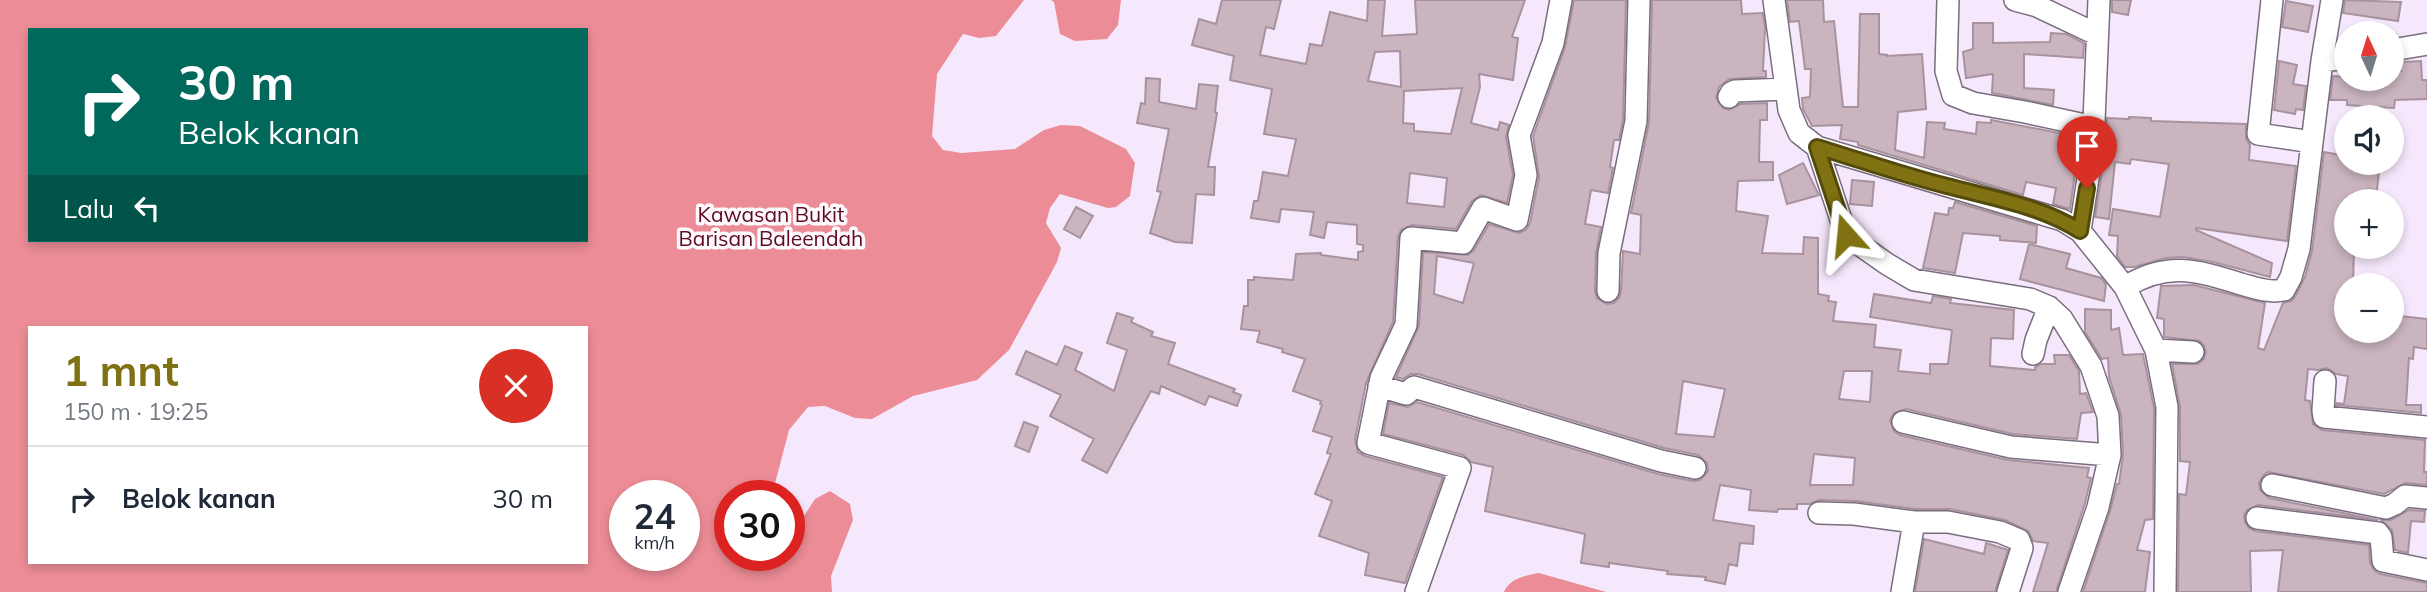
<!DOCTYPE html>
<html lang="id">
<head>
<meta charset="utf-8">
<style>
	:root { --surface:#fff; --page:#f6f6f7; --text:#1f2937; --muted:#747a83; --line:#e0e1e3; --accent:#807212 }
	body { margin:0; font-family:Mulish,sans-serif; background:var(--page); color:var(--text); height:100vh; display:flex; flex-direction:column; font-size:26px; white-space:nowrap }
	* { box-sizing:border-box; margin:0 }
	p { font-size:23px; color:var(--muted) }
	.icon { flex:none; width:38px; height:38px; fill:none; stroke:currentColor; stroke-width:2; stroke-linecap:round; stroke-linejoin:round }
	.map { position:relative; flex:1; overflow:hidden }
	.side { position:absolute; left:28px; top:326px; width:560px; height:238px; display:flex; flex-direction:column; background:var(--surface); border-radius:0px; box-shadow:0 4px 10px #0003 }
	.side>* { flex:none }
	.hud { position:absolute; left:28px; top:28px; width:560px; height:214px; border-radius:0px; box-shadow:0 4px 10px #0003; background:#00695c; color:#fff; overflow:hidden }
	.needle { width:46px; rotate:356deg }
	.buttons { position:absolute; left:2334px; top:21px; display:grid; gap:14px }
	.buttons a { display:grid; place-items:center; width:70px; height:70px; border-radius:50%; background:var(--surface); box-shadow:0 4px 10px #0003; font-size:35px }
	.speed { position:absolute; left:609px; top:480px; display:flex; gap:14px; font-size:35px; font-weight:700; text-align:center }
	.speed>* { display:grid; place-content:center; width:91px; height:91px; border-radius:50%; background:var(--surface); box-shadow:0 4px 10px #0003; line-height:1 }
	.speed small { font-size:18px; font-weight:400 }
	.speed .limit { border:10px solid #d22; background:#fff; color:#111 }
	.pin { position:absolute; display:grid; place-items:center; width:60px; height:60px; color:#fff; margin:-72px -30px; border-radius:50% 50% 50% 0; rotate:-45deg; box-shadow:0 0 7px #0007 }
	.pin .icon { rotate:45deg }
	.me { position:absolute; width:77px; margin:-38px; rotate:342deg; stroke-linejoin:round; filter:drop-shadow(0 0 5px #0008) }
	.turn { display:flex; align-items:center; gap:24px; height:147px; padding:0 35px; font-size:32px }
	.turn .icon { width:91px; height:91px; stroke-width:2.5 }
	.turn b { display:block; font-size:49px; line-height:60px }
	.then { display:flex; align-items:center; height:66px; padding:0 35px; background:#0003; gap:14px; font-size:26px }
	.round { display:grid; place-items:center; flex:none; width:74px; height:74px; border-radius:37px; background:var(--page) }
	.overview { display:flex; align-items:center; justify-content:space-between; height:119px; padding:0 35px }
	h1 { font-size:42px; font-weight:700; line-height:52px; color:var(--accent) }
	ul { padding:0; list-style:none }
	li { display:flex; align-items:center; gap:21px; height:105px; padding:0 35px; border-top:2px solid var(--line) }
	li div { flex:1 }
	li b { display:block; font-size:26px }
	li em { font-style:normal }
	.map>svg:first-child { display:block }
	.forest { fill:#ec8c96; fill-rule:evenodd }
	.building { fill:#cab4bf; stroke:#a7929d; stroke-width:2; fill-rule:evenodd }
	.lines { fill:none; stroke-linecap:round; stroke-linejoin:round }
	.minor-casing { stroke:#796d7e; stroke-width:24 }
	.minor { stroke:#fff; stroke-width:21 }
	.route-casing { stroke:#534a0c; stroke-width:18 }
	.route { stroke:#807212; stroke-width:12 }
	.labels { text-anchor:middle; dominant-baseline:central; stroke-width:7; stroke-linejoin:round; paint-order:stroke }
	.park-label { font-size:21px; fill:#600920; stroke:#fdfafe }
</style>
</head>
<body>
<div class="map">
<svg width="2427" height="592" viewBox="0 0 2427 592">
	<rect width="100%" height="100%" fill="#f6e8fc"/>
	<path class="forest" d="M0,0H1024L996,36L979,38L963,34L937,74L932,136L943,150L961,153L1015,149L1044,130L1061,125L1080,126L1126,149L1135,163L1130,196L1116,207L1108,208L1060,194L1050,208L1046,223L1061,248L1057,262L1009,350L977,380L913,396L872,419L855,418L825,406L808,407L789,430L772,495H730V555H789V530L796,528L815,499L830,491L850,504L853,520L831,576L832,592H0ZM30,30H586V240H30ZM30,327H586V562H30ZM625,495H684V555H625Z
		M1051,0H1121L1118,25L1107,39L1075,41L1060,34L1054,2Z
		M1538,573H1539L1606,592H1504C1510,578 1525,576 1538,573Z"/>
	<path class="building" d="M1222,0H1281L1274,29L1266,27L1260,55L1306,64L1310,44L1322,46L1330,12L1367,21L1368,0H1385L1382,36L1417,34L1415,0H1525L1512,37L1518,38L1513,80L1479,74L1480,87L1471,123L1498,130L1500,122L1509,125L1506,137L1513,175L1507,203L1481,195L1472,201L1456,229L1412,225L1401,230L1398,237L1393,322L1366,383L1355,440L1358,452L1365,456L1443,477L1405,583L1365,575L1369,553L1319,536L1332,501L1315,494L1331,454L1327,453L1332,437L1313,431L1322,405L1320,404L1321,401L1293,391L1305,359L1282,352L1283,349L1257,342L1260,331L1241,329L1244,306H1248V280H1254V277L1293,280L1296,254L1321,253V255L1358,260V252L1363,251V245L1357,244V225L1327,222L1324,238L1310,235L1314,212L1281,209L1279,222L1251,218L1254,201H1258L1263,172L1288,176L1296,139L1264,134L1272,89L1230,80L1234,56L1192,45L1199,19L1216,24ZM1400,51L1401,87L1368,81L1375,52ZM1462,88L1451,134L1414,131V124L1403,123L1404,91ZM1410,173L1447,178L1444,207L1407,203Z
		M1574,0H1626L1623,120L1619,140H1614L1610,167L1613,168L1608,193L1591,190L1585,224L1601,227L1596,253L1595,291L1597,298L1607,304L1614,303L1619,298L1621,291L1623,251L1640,254L1641,215L1631,213L1649,122L1652,0H1741L1742,14L1763,13L1765,28L1763,71H1766V77L1729,79L1719,87L1716,98L1723,108L1729,110L1740,104L1767,103V120H1760L1759,162H1773V180L1738,181L1736,211L1768,216L1762,253L1803,254L1804,237L1818,238V294L1829,296L1828,301L1836,302L1833,321L1876,325L1874,347L1901,350L1898,371L1930,374V364H1948L1952,330L1870,317L1874,294L1931,303L1933,296L1951,299L1950,303L2014,310L2013,339L1991,338L1990,366L2035,370V367L2041,364H2055L2054,355H2069L2079,371L2080,394L2086,393L2093,412L2081,413L2077,439L2013,434L1906,409L1894,413L1890,420L1894,431L1900,435L2008,460L2089,468L2087,477L2091,478L2085,503L2056,592H2033L2048,543L2033,541L2028,531L2005,520L1950,509H1915L1855,501L1819,500L1810,504H1797V509H1778L1777,512L1749,510L1751,490L1720,485L1713,520L1754,526L1753,544L1740,543L1737,566L1729,564L1725,584L1705,580L1706,577L1667,574L1668,571L1609,563V567L1581,563L1585,534L1485,511L1493,467L1471,462L1463,455L1383,434L1389,403L1408,407L1417,402L1658,474L1693,481L1700,480L1708,471L1707,463L1698,455L1664,448L1418,374H1411L1403,379L1396,377L1419,326L1423,252L1468,255L1474,250L1489,224L1519,233L1526,230L1530,223L1539,177L1533,136L1565,47ZM1437,256L1474,263L1463,303L1434,294ZM1844,371H1872L1870,402L1839,399ZM1683,381L1725,389L1714,437L1676,434ZM1814,454L1855,458L1853,485H1810Z
		M1787,0H1823L1824,22L1834,21L1843,107H1858L1860,14H1879V54L1887,55V56L1922,54L1926,109L1898,112L1895,150L1924,158L1927,122L1945,123L1944,129L1976,134L1977,122L1991,123V120L2080,137L2070,209L2053,204L2056,188L2026,182L2023,195L1858,145V142L1840,139L1842,125L1812,126L1803,109L1802,98L1810,97L1811,69H1805L1799,21L1790,22Z
		M2112,0H2131L2128,15L2112,12Z
		M2345,0L2401,2L2398,21L2343,13Z
		M2286,1L2313,6L2308,32L2282,27Z
		M1973,23H1993V43L2050,42L2051,33L2066,34L2084,43L2083,58L2024,54V88L2054,90L2053,105L1992,93L1993,74L1966,78L1963,52L1973,49Z
		M2279,61L2297,65L2293,84L2306,86L2303,110L2296,109L2295,114L2274,110Z
		M2421,61L2422,80H2427V99L2395,100L2394,108L2347,105V100H2330L2333,76L2347,77V79H2392V71H2401V62Z
		M1146,78L1160,79L1159,102L1196,109L1199,84L1218,86L1215,112L1217,113L1208,167H1215L1214,195L1196,194L1192,243L1175,242L1150,233L1161,192L1157,191L1169,129L1137,123L1141,103L1145,104Z
		M2129,117L2151,118V121L2246,124V139L2250,145L2249,160L2296,166L2287,241L2196,228V230L2272,263L2270,277L2213,262L2183,257L2166,258L2134,267H2125L2117,256L2118,236L2109,235L2113,209L2160,217L2169,164L2131,159L2130,164L2115,162L2109,219L2095,217L2106,147L2107,118L2129,119Z
		M2324,152L2347,156V163H2380L2377,190L2368,189L2366,201H2347V247H2354L2353,285L2347,284V331H2392V315L2427,319V349L2414,347L2413,359L2409,358L2406,405H2421V413L2336,405L2337,403L2344,404L2348,376L2336,374L2327,368L2318,370L2308,369L2305,400L2310,401L2313,424L2322,430L2425,440L2424,472H2427V485L2405,483L2384,494L2268,472L2263,476L2259,483L2260,490L2269,498L2378,520L2258,505L2247,510L2244,516L2245,522L2249,528L2255,531L2369,545L2370,562L2374,570L2380,574L2427,583V592H2278L2283,550L2250,551L2251,592H2178L2179,494L2186,495L2190,462L2180,461V407L2172,364H2198L2204,359L2206,352L2204,346L2200,341L2164,337V319L2157,318L2161,286L2194,285L2265,303L2258,348L2264,350L2283,303L2291,301L2295,297L2305,277L2312,251Z
		M1803,163L1819,195L1787,204L1779,175Z
		M1852,180L1874,182L1872,206L1850,204Z
		M1955,202L2037,226L2036,243L2000,240V236L1963,233L1955,273L1923,268L1935,213L1948,215L1949,208H1953Z
		M1076,207L1093,216L1080,238L1064,229Z
		M2029,244L2070,254L2066,268L2101,278L2106,284L2104,301L2020,279Z
		M2085,309L2111,310V330L2119,328L2123,355L2143,354L2154,408L2153,519L2145,520L2137,550L2150,552L2145,592H2083L2110,511L2117,484H2119L2123,455L2121,415L2109,377L2108,358L2102,359L2085,332Z
		M1117,313L1133,318L1131,322L1153,332L1151,336L1175,343L1168,364L1235,389L1233,392L1241,395L1237,406L1209,396L1205,405L1161,386L1159,394L1151,391L1107,473L1082,460L1094,439L1050,416L1061,395L1016,374L1026,351L1057,365L1065,346L1082,353L1075,370L1114,391L1127,350L1107,343Z
		M1024,422L1038,427L1029,452L1015,446Z
		M2409,510L2425,511L2424,522L2411,521L2408,553L2395,550L2392,530L2381,520H2391Z
		M1924,539L1984,554L1986,543L2008,550L1995,592H1915Z"/>
	<g class="lines">
		<g class="minor-casing">
			<path id="minor" d="M1774,0L1789,110L1799,133L1817,147L2062,220L2080,231L2125,287L2156,350L2167,407L2165,592
				M1948,0L1946,71L1953,95L1973,103L2025,112L2094,127
				M2015,0L2037,6L2096,34
				M2272,0L2258,134L2312,142
				M2392,50L2427,44
				M2322,61L2347,58
				M1729,97L1731,93L1735,91L1786,89
				M1817,147L1846,235L1887,264L1914,280L2030,299L2049,307L2062,319L2091,366L2108,416L2110,455L2098,507L2069,592
				M2080,231L2093,145L2099,0
				M2125,287C2167,261 2196,270 2241,284C2256,288 2268,293 2284,290L2291,277L2299,249L2322,61L2332,0
				M1608,291L1609,253L1636,121L1639,0
				M2156,350L2193,352
				M2033,354L2036,340L2049,307
				M2325,381L2323,410L2324,417L2427,427
				M1379,386L1406,394L1414,387L1661,461L1695,468
				M1903,422L2011,447L2110,455
				M2272,485L2386,508L2395,504L2405,496L2427,498
				M1819,513L1854,514L1914,522H1948L2000,532L2019,540L2022,548L2008,592
				M2257,518L2378,533L2381,537L2383,561L2427,570
				M1416,592L1460,468L1368,443L1381,378L1406,325L1411,238L1463,243L1483,208L1517,220L1526,175L1519,135L1553,43L1561,0
				M1902,592L1914,522"/>
		</g>
		<use href="#minor" class="minor"/>
	</g>
	<g class="lines">
		<g class="route-casing">
			<path id="route" d="M1846,235L1817,147C1860,160 1903,175 1947,186C1992,198 2041,206 2080,231L2087,188"/>
		</g>
		<use href="#route" class="route"/>
	</g>
	<g class="labels">
		<g class="park-label">
			<text x="771" y="214">Kawasan Bukit<tspan x="771" dy="24">Barisan Baleendah</tspan></text>
		</g>
	</g>
</svg>
<div class="buttons">
<a><svg class="needle" viewBox="-14 -14 28 28"><path d="M0-13l5 13h-10z" fill="#e53935"/><path d="M0 13l5-13h-10z" fill="#747a83"/></svg></a>
<a><svg class="icon" aria-label="sound" viewBox="0 0 24 24"><path d="M4 9h4l5-4v14l-5-4H4zM17 9q2 3 0 6"/></svg></a>
<a>+</a>
<a>−</a>
</div>
<div class="speed"><div>24<small>km/h</small></div><div class="limit">30</div></div>
<div class="pin" style="left:2087px;top:188px;background:#d93025"><svg class="icon" aria-label="arrive" viewBox="0 0 24 24"><path d="M6 21V4h12l-3 4 3 4H6"/></svg></div>
<svg class="me" style="left:1846px;top:235px" viewBox="-20 -20 40 40"><path d="M0-17L14 15 0 8-14 15z" fill="#807212" stroke="#fff" stroke-width="4"/></svg>
<div class="hud">
<div class="turn"><svg class="icon" aria-label="right" viewBox="0 0 24 24"><path d="M7 20v-9h11M14 6l5 5-5 5"/></svg><div><b>30 m</b>Belok kanan</div></div>
<div class="then">Lalu<svg class="icon" aria-label="left" viewBox="0 0 24 24"><path d="M17 20v-9H6M10 6l-5 5 5 5"/></svg></div>
</div>
<section class="side">
<div class="overview"><div><h1>1 mnt</h1><p>150 m · 19:25</p></div><a class="round" style="background:#d93025;color:#fff"><svg class="icon" aria-label="close" viewBox="0 0 24 24"><path d="M6 6l12 12M18 6L6 18"/></svg></a></div>
<ul>
<li><svg class="icon" aria-label="right" viewBox="0 0 24 24"><path d="M7 20v-9h11M14 6l5 5-5 5"/></svg><div><b>Belok kanan</b></div><em>30 m</em></li>
</ul>
</section>
</div>
</body>
</html>
